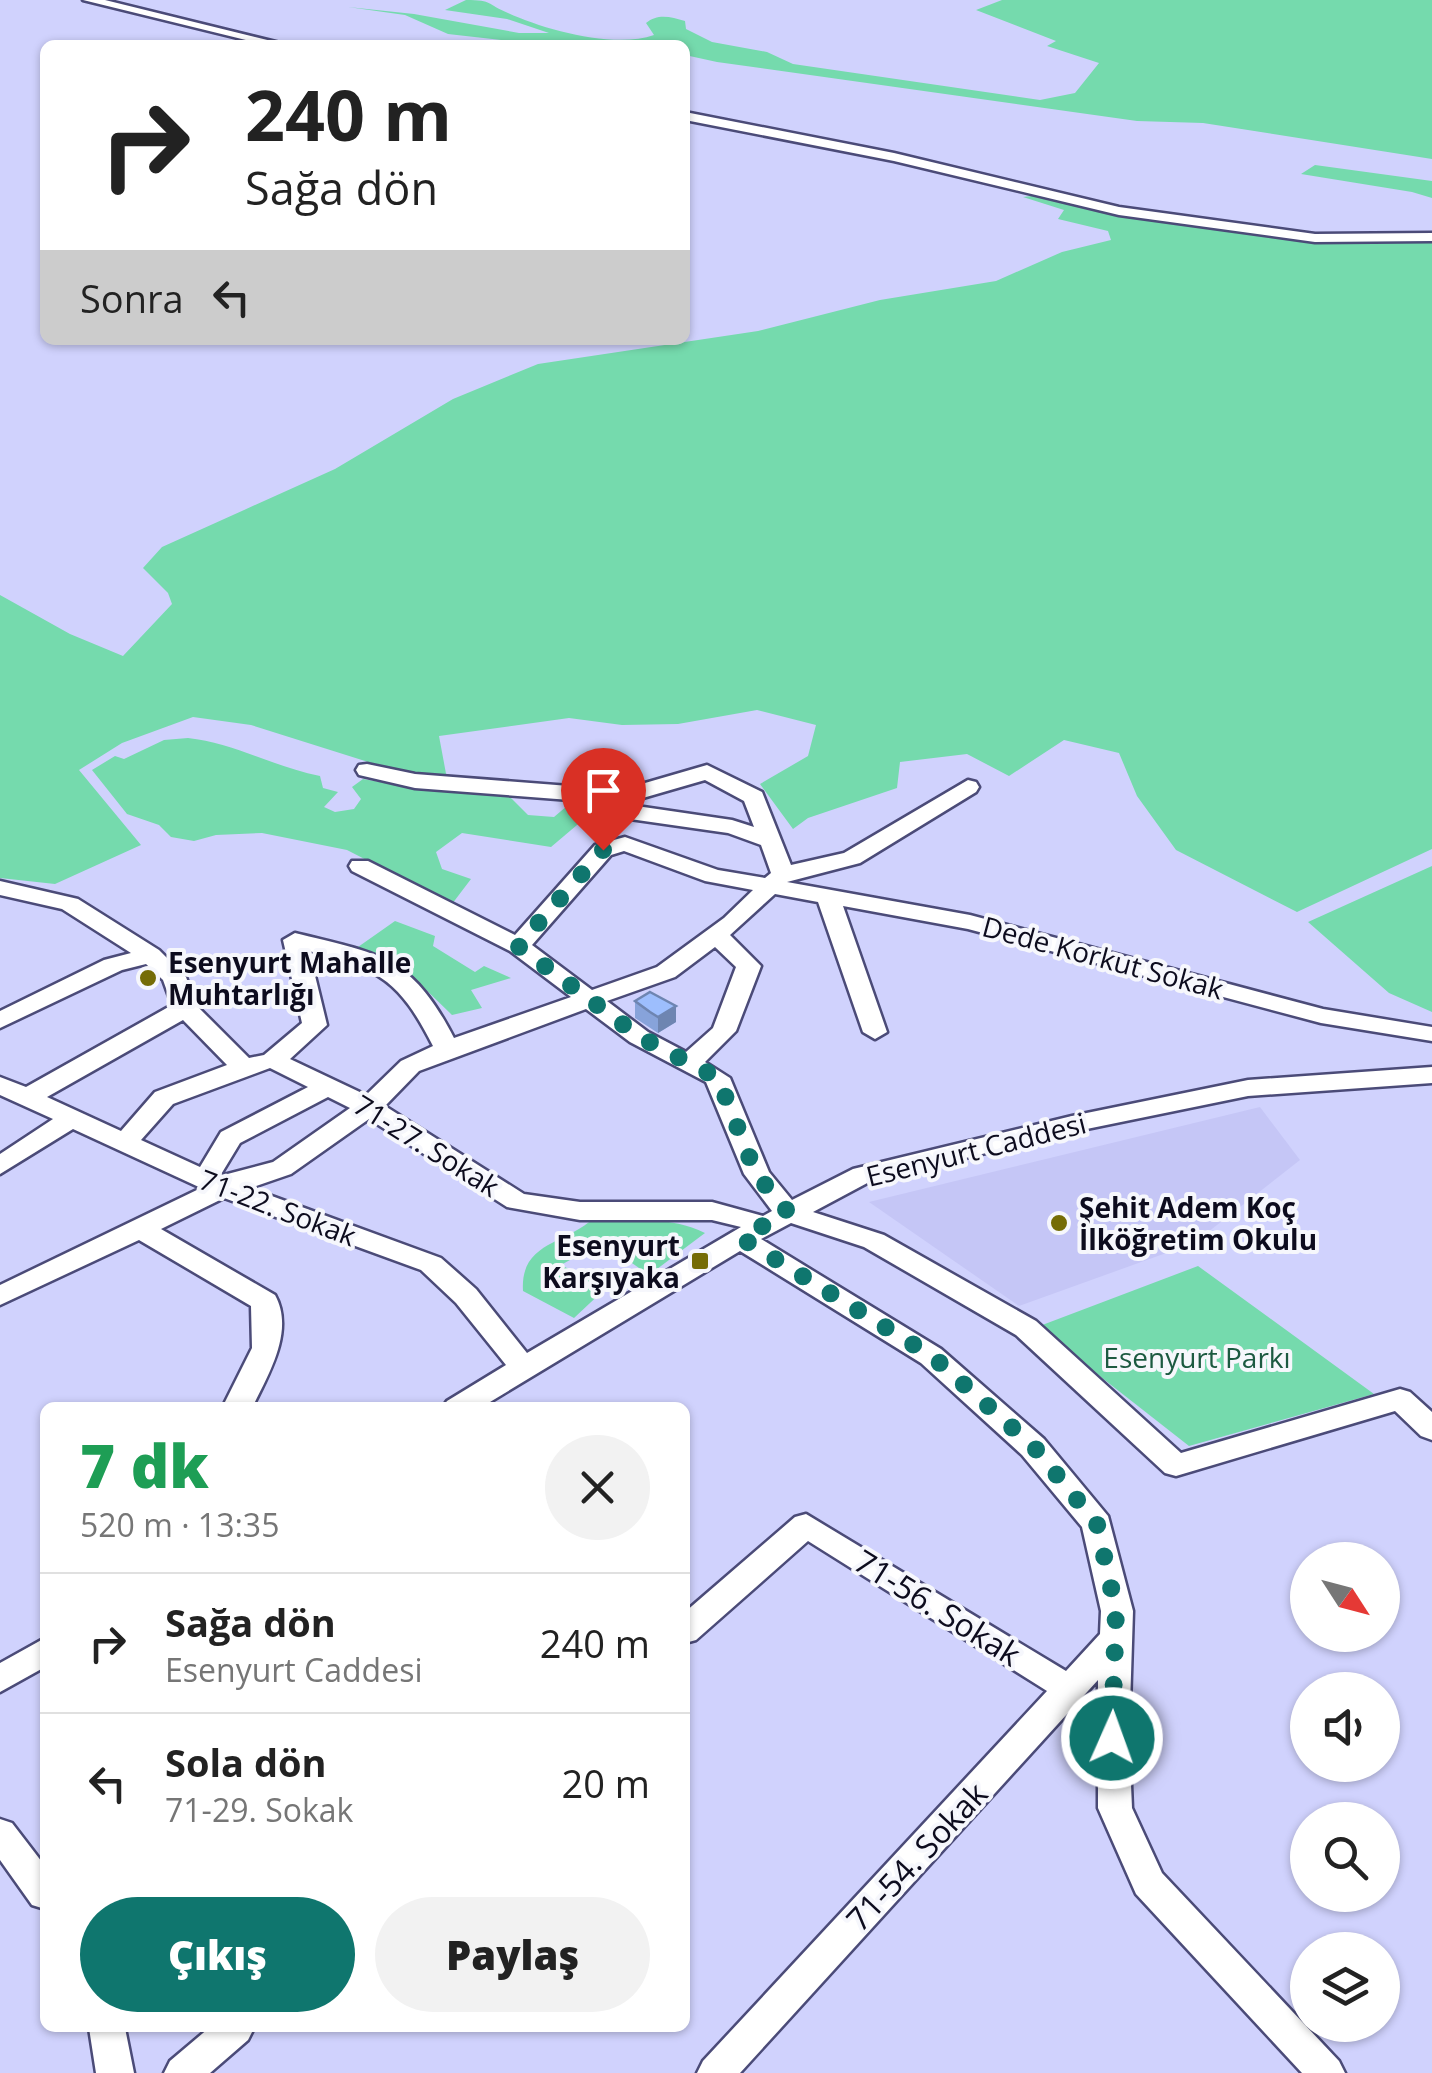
<!DOCTYPE html>
<html lang="tr">
<head>
<meta charset="utf-8">
<style>
	:root { --surface:#fff; --page:#f2f2f2; --text:#222; --muted:#767676; --line:#e0e0e0; --accent:#0f766e }
	body { margin:0; font-family:"Open Sans",sans-serif; background:var(--page); color:var(--text); height:100vh; display:flex; flex-direction:column; font-size:38px; white-space:nowrap }
	* { box-sizing:border-box; margin:0 }
	p { font-size:32px; color:var(--muted) }
	.icon { flex:none; width:55px; height:55px; fill:none; stroke:currentColor; stroke-width:2; stroke-linecap:round; stroke-linejoin:round }
	.map { position:relative; flex:1; overflow:hidden }
	.details { position:absolute; left:40px; top:1402px; width:650px; height:630px; display:flex; flex-direction:column; background:var(--surface); border-radius:15px; box-shadow:0 2px 8px #0004 }
	.details>* { flex:none }
	.top-card { position:absolute; left:40px; top:40px; width:650px; height:305px; border-radius:15px; box-shadow:0 2px 8px #0004; background:#fff; color:var(--text); overflow:hidden }
	.needle { width:65px; rotate:126deg }
	.fabs { position:absolute; left:1290px; top:1542px; display:grid; gap:20px }
	.fabs a { display:grid; place-items:center; width:110px; height:110px; border-radius:50%; background:var(--surface); box-shadow:0 2px 8px #0004; font-size:50px }
	.pin { position:absolute; display:grid; place-items:center; width:85px; height:85px; color:#fff; margin:-102px -42px; border-radius:50% 50% 50% 0; rotate:-45deg; box-shadow:0 0 10px #0007 }
	.pin .icon { rotate:45deg }
	.me { position:absolute; width:110px; margin:-55px; rotate:2deg; stroke-linejoin:round; filter:drop-shadow(0 0 8px #0008) }
	.turn { display:flex; align-items:center; gap:35px; height:210px; padding:0 40px; font-size:45px }
	.turn .icon { width:130px; height:130px; stroke-width:2.5 }
	.turn b { display:block; font-size:70px; line-height:85px }
	.then { display:flex; align-items:center; height:95px; padding:0 40px; background:#0003; gap:20px; font-size:38px }
	.round { display:grid; place-items:center; flex:none; width:105px; height:105px; border-radius:52px; background:var(--page) }
	.head { display:flex; align-items:center; justify-content:space-between; height:170px; padding:0 40px }
	h1 { font-size:60px; font-weight:800; line-height:75px; color:#1e9e55 }
	.primary-button { display:flex; gap:20px; margin-top:auto; padding:20px 40px }
	.primary-button a { flex:1; height:115px; border-radius:60px; background:var(--accent); color:#fff; font-size:40px; font-weight:800; line-height:115px; text-align:center }
	.primary-button a+a { background:var(--page); color:var(--text) }
	ul { padding:0; list-style:none }
	li { display:flex; align-items:center; gap:30px; height:140px; padding:0 40px; border-top:2px solid var(--line) }
	li div { flex:1 }
	li b { display:block; font-size:38px }
	li em { font-style:normal }
	.map>svg:first-child { display:block }
	.built { fill:#c5c6f6 }
	.green { fill:#75daad }
	.lines { fill:none; stroke-linecap:round; stroke-linejoin:round }
	.minor-casing { stroke:#4b4b78; stroke-width:5 }
	.minor { fill:#fff; fill-rule:evenodd }
	.wall { fill:#87a3da }
	.shaded-wall { fill:#6e85b1 }
	.building { fill:#9dbefd; stroke:#6e85b1; stroke-width:2.5 }
	.route { stroke:#0f766e; stroke-width:18; stroke-dasharray:0 32.4 }
	.poi-dot { fill:#756c06; stroke:#f6f7fc; stroke-width:4 }
	.labels { text-anchor:middle; dominant-baseline:central; stroke-width:8; stroke-linejoin:round; paint-order:stroke }
	.street-label { font-size:28px; fill:#0d0c1e; stroke:#f6f7fc }
	.poi-label { font-size:28px; font-weight:bold; fill:#0d0c1e; stroke:#f6f7fc; text-anchor:start }
	.park-label { font-size:28px; fill:#1c5a41; stroke:#f6f7fc }
	.near-street-label { font-size:32px; fill:#0d0c1e; stroke:#f6f7fc }
</style>
</head>
<body>
<div class="map">
<svg width="1432" height="2073" viewBox="0 0 1432 2073">
	<rect width="100%" height="100%" fill="#d0d2fd"/>
	<path class="built" d="M1260,1107L1300,1160L1194,1243L1019,1306L869,1202Z"/>
	<path class="green" d="M466,0C494,0 486,4 508,13C545,30 615,49 654,35L646,23C658,13 671,17 685,21L686,29L712,42L767,52L793,64L1040,100L1075,93L1099,63L1047,46L1056,41L976,10L1002,0H1432V159L1203,123L1137,121L717,62L685,55V45H544L448,34L405,15L348,7L414,14L519,33H549L507,19L445,10Z
		M1315,165L1432,181V198L1412,192L1301,174Z
		M1040,195L1314,241L1432,240V849L1297,912L1176,850L1137,796L1119,753L1064,740L1009,776L967,754L900,762L897,788L808,818L793,829L760,784L808,756L816,725L757,710L678,724L622,725L569,718L439,736L447,779L400,772L251,725L193,717L122,743L79,770L141,845L55,884L0,878V595L70,634L123,656L172,604L168,593L143,568L162,547L335,469L453,399L538,364L758,331L880,300L996,281L1062,252L1111,240L1108,231L1058,219L1064,210L1023,197Z
		M188,738C234,743 274,767 320,776L323,788L338,792L324,807L335,812L354,809L361,799L352,787L363,779L425,790L508,795L528,815L554,817L574,800L603,803L551,847L462,833L436,852L442,869L471,879L452,904L347,850L262,833L216,835L194,841L171,837L159,825L127,814L92,770L115,756L124,759L164,740Z
		M1432,866V1012L1389,993L1308,922Z
		M395,921L435,936L433,946L475,972L484,966L511,978L471,990L482,1008L452,1015L418,982L358,947Z
		M594,1218C631,1220 671,1216 705,1233L649,1275L602,1242L561,1265L606,1288L574,1318L523,1291C520,1242 564,1245 594,1218Z
		M1198,1266L1374,1394L1189,1446L1037,1327Z"/>
	<g class="lines">
		<g class="minor-casing">
			<path id="minor" d="M83,0H105L288,45H266Z
				M685,112L894,153L1119,207L1315,234L1432,233V241L1315,242L1119,215L894,161L685,120Z
				M367,764L415,774L621,790L707,765L762,792L791,865L844,853L968,780L976,782L979,787L976,792L860,863L787,882L970,915L1323,1009L1432,1027V1041L1321,1023L968,929L843,906L887,1032L875,1039L863,1032L818,902L775,894L730,935L761,966L736,1031L705,1062L730,1078L769,1172L792,1200L853,1169L1072,1116L1248,1080L1432,1067V1083L1248,1096L1072,1132L871,1181L813,1212L884,1235L1036,1321L1181,1453L1400,1389L1410,1392L1432,1412V1440L1421,1436L1395,1411L1176,1476L1165,1473L1016,1335L864,1247L791,1223L761,1239L941,1349L1044,1439L1108,1516L1133,1611L1129,1738L1132,1808L1162,1873L1339,2061L1345,2073H1302L1136,1894L1098,1808V1680L740,2073H697L703,2061L1047,1691L808,1541L696,1640L685,1643V1612L795,1517L806,1514L1066,1671L1100,1634L1101,1611L1082,1527L1022,1455L921,1363L740,1251L480,1408H442L447,1401L506,1365L456,1303L421,1270L224,1198L161,1229L275,1295C295,1331 268,1375 252,1408H222L252,1348L251,1306L139,1240L0,1305V1285L201,1188L73,1129L0,1174V1154L53,1119L0,1095V1077L26,1087L172,1005L163,980L146,964L122,970L0,1028V1011L104,960L131,953L62,909L0,895V881L78,899L159,950L186,977L196,1005L249,1058L264,1055L302,1023L283,940L295,933C380,954 411,955 454,1038L571,997L510,951L352,871L349,866L352,861H368L515,935L595,845L625,837L718,870L765,878L771,873L761,845L728,833L623,818L612,811L623,804L732,820L754,827L744,801L705,780L622,804L415,788L359,775L356,770L359,765ZM624,851L705,881L753,890L724,918L657,967L592,990L532,945L611,855ZM715,947L736,967L713,1028L686,1052L648,1032L607,1001L675,977ZM309,951C379,968 400,981 433,1046L401,1061L366,1095L290,1059L327,1025ZM586,1009L630,1042L706,1082L744,1174L772,1211L763,1216L712,1202H580L524,1194L385,1106L419,1071ZM183,1020L227,1065L155,1092L121,1131L47,1097ZM270,1068L308,1087L221,1132L200,1167L141,1140L173,1104ZM328,1097L350,1108L273,1162L220,1176L240,1143ZM369,1119L507,1207L580,1220H712L741,1227L527,1353L476,1289L441,1258L250,1188L291,1174Z
				M45,1638V1667L0,1692V1663Z
				M0,1819L12,1823L45,1866V1909L32,1905L0,1860Z
				M89,2028H125L134,2073H96Z
				M209,2028H254L248,2040L210,2073H164L170,2061Z"/>
		</g>
		<use href="#minor" class="minor"/>
	</g>
	<path class="wall" d="M635,1001L676,1022L658,1033L635,1018Z"/>
	<path class="shaded-wall" d="M676,1006V1022L658,1033V1017Z"/>
	<path class="building" d="M650,992L676,1006L658,1017L650,1012L635,1001Z"/>
	<g class="lines">
		<path class="route" d="M603,850L518,946L640,1037L718,1078L756,1174L788,1212L741,1238L932,1356L1034,1447L1097,1524L1116,1610L1112,1738"/>
	</g>
	<g class="poi-dot">
		<circle cx="148" cy="978" r="10"/>
		<circle cx="1059" cy="1223" r="10"/>
		<rect x="690" y="1251" width="20" height="20" rx="5"/>
	</g>
	<g class="labels">
		<g class="street-label">
			<text transform="translate(1103 957) rotate(15)">Dede Korkut Sokak</text>
			<text transform="translate(427 1145) rotate(32)">71-27. Sokak</text>
			<text transform="translate(976 1149) rotate(-14)">Esenyurt Caddesi</text>
			<text transform="translate(278 1207) rotate(21)">71-22. Sokak</text>
		</g>
		<g class="poi-label">
			<text x="168" y="962">Esenyurt Mahalle<tspan x="168" dy="32">Muhtarlığı</tspan></text>
			<text x="1079" y="1207">Şehit Adem Koç<tspan x="1079" dy="32">İlköğretim Okulu</tspan></text>
			<text x="680" y="1245" text-anchor="end">Esenyurt<tspan x="680" dy="32">Karşıyaka</tspan></text>
		</g>
		<g class="park-label">
			<text x="1197" y="1357">Esenyurt Parkı</text>
		</g>
		<g class="near-street-label">
			<text transform="translate(938 1607) rotate(32)">71-56. Sokak</text>
			<text transform="translate(916 1856) rotate(-47)">71-54. Sokak</text>
		</g>
	</g>
</svg>
<div class="fabs">
<a><svg class="needle" viewBox="-14 -14 28 28"><path d="M0-13l5 13h-10z" fill="#e53935"/><path d="M0 13l5-13h-10z" fill="#767676"/></svg></a>
<a><svg class="icon" aria-label="sound" viewBox="0 0 24 24"><path d="M4 9h4l5-4v14l-5-4H4zM17 9q2 3 0 6"/></svg></a>
<a><svg class="icon" aria-label="search" viewBox="0 0 24 24"><circle cx="10" cy="10" r="6"/><path d="M15 15l6 6"/></svg></a>
<a><svg class="icon" aria-label="layers" viewBox="0 0 24 24"><path d="M12 4l9 5-9 5-9-5zM3 14l9 5 9-5"/></svg></a>
</div>
<div class="pin" style="left:603px;top:850px;background:#d93025"><svg class="icon" aria-label="arrive" viewBox="0 0 24 24"><path d="M6 21V4h12l-3 4 3 4H6"/></svg></div>
<svg class="me" style="left:1112px;top:1738px" viewBox="-20 -20 40 40"><circle r="17" fill="#0f766e" stroke="#fff" stroke-width="3"/><path d="M0-11L8 9 0 5-8 9z" fill="#fff"/></svg>
<div class="top-card">
<div class="turn"><svg class="icon" aria-label="right" viewBox="0 0 24 24"><path d="M7 20v-9h11M14 6l5 5-5 5"/></svg><div><b>240 m</b>Sağa dön</div></div>
<div class="then">Sonra<svg class="icon" aria-label="left" viewBox="0 0 24 24"><path d="M17 20v-9H6M10 6l-5 5 5 5"/></svg></div>
</div>
<section class="details">
<div class="head"><div><h1>7 dk</h1><p>520 m · 13:35</p></div><a class="round"><svg class="icon" aria-label="close" viewBox="0 0 24 24"><path d="M6 6l12 12M18 6L6 18"/></svg></a></div>
<ul>
<li><svg class="icon" aria-label="right" viewBox="0 0 24 24"><path d="M7 20v-9h11M14 6l5 5-5 5"/></svg><div><b>Sağa dön</b><p>Esenyurt Caddesi</p></div><em>240 m</em></li>
<li><svg class="icon" aria-label="left" viewBox="0 0 24 24"><path d="M17 20v-9H6M10 6l-5 5 5 5"/></svg><div><b>Sola dön</b><p>71-29. Sokak</p></div><em>20 m</em></li>
</ul>
<div class="primary-button"><a>Çıkış</a><a>Paylaş</a></div>
</section>
</div>
</body>
</html>
